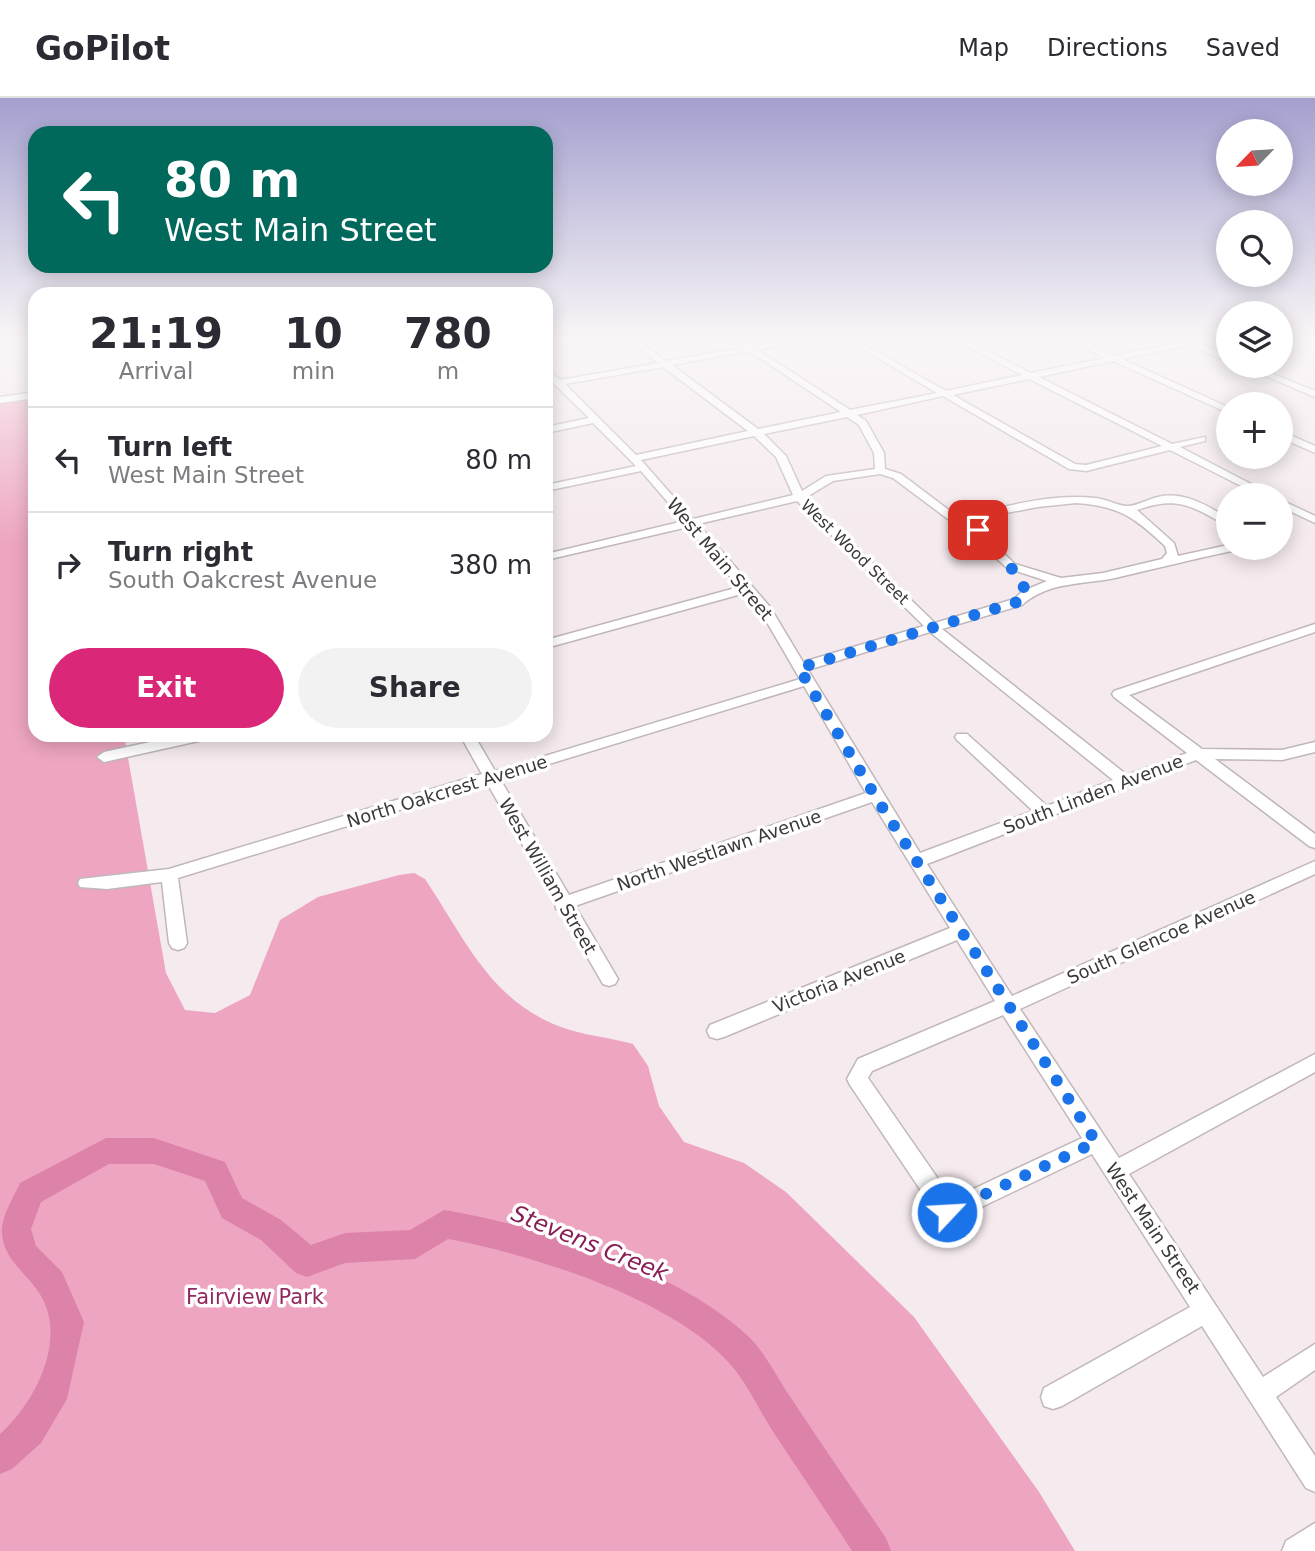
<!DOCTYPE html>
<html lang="en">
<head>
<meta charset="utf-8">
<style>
	:root { --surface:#fff; --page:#f2f2f3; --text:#2b2b33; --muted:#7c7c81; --line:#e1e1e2; --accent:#db2777 }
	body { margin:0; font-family:"DejaVu Sans",sans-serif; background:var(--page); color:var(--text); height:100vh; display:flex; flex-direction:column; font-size:26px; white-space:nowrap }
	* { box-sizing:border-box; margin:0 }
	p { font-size:23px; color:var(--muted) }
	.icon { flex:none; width:38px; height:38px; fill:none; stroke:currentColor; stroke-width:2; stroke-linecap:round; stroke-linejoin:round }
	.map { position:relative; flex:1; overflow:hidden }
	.details { position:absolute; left:28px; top:189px; width:525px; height:455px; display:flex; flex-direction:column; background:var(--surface); border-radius:21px; box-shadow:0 4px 18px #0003 }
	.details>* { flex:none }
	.banner { position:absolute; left:28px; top:28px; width:525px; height:147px; border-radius:21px; box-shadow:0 4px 18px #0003; background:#00695c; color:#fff; overflow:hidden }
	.needle { width:46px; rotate:245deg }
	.buttons { position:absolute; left:1216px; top:21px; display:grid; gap:14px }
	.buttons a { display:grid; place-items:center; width:77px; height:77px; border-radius:50%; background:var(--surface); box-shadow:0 4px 18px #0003; font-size:35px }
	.pin { position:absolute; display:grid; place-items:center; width:60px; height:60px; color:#fff; margin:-30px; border-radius:14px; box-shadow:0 4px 10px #0006 }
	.me { position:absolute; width:77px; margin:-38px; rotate:65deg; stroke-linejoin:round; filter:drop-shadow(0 0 5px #0008) }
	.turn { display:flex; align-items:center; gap:24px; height:147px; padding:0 21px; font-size:32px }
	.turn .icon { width:91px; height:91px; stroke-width:2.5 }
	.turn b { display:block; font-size:49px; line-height:60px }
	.eta { display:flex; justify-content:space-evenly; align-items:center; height:119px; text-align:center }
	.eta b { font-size:42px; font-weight:600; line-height:49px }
	.action { display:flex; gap:14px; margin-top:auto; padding:14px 21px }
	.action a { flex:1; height:80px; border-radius:42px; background:var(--accent); color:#fff; font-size:28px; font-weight:600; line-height:80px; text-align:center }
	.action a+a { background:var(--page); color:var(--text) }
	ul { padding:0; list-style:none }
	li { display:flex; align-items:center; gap:21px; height:105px; padding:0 21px; border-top:2px solid var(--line) }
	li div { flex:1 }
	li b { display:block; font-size:26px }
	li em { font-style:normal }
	header { display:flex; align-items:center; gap:42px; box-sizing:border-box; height:98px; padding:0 35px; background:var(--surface); border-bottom:2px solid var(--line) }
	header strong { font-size:33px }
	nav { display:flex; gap:38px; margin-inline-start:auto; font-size:24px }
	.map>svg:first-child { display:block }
	.green { fill:#eea5c2 }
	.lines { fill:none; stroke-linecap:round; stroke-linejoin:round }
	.river { fill:#dd83a9; fill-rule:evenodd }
	.minor-casing { stroke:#c1b7bb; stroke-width:3 }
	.minor { fill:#fff; fill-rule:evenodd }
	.route { stroke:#1a73e8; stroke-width:12; stroke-dasharray:0 21.6 }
	.labels { text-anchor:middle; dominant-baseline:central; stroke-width:7; stroke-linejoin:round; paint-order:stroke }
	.far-street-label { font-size:16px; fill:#3c3839; stroke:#fff }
	.street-label { font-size:18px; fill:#3c3839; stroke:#fff }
	.near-park-label { font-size:21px; fill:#92295e; stroke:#fff }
	.near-water-label { font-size:23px; font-style:italic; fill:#881e55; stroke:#fff }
</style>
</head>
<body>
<header>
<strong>GoPilot</strong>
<nav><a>Map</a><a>Directions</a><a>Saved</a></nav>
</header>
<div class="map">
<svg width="1315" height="1453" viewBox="0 0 1315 1453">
	<rect width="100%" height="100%" fill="#f5eaee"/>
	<path class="green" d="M35,298V637H124L166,875L185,912L215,915L250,897L280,822L318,799L399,777L414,775L425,781C466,842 492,908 570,932C590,938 612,940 633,946L648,968L659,1008L684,1044L744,1065L786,1094L914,1219L1039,1394L1075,1453H0V304Z"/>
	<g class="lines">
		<path class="river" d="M106,1040H154L225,1064L242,1100L281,1122L311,1147L345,1135L410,1132L444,1112C537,1127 683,1174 751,1241C768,1259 779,1283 793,1303C823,1349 855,1394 886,1440L891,1453H852C825,1411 797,1370 770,1329C757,1308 747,1285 730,1266C673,1201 531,1156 448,1141L415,1161L345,1165L307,1179L296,1175L261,1142L222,1120L205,1083L154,1066H109L41,1104L31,1131L36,1148L62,1174L84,1224L67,1301L41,1345L12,1371L0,1376V1336C35,1305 67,1242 41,1198C28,1175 0,1161 2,1130C3,1116 14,1098 20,1085Z"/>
		<g class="minor-casing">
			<path id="minor" d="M630,243H639L666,263L743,250L735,243H744L752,248L798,243L758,252L850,312L937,295L849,243H858L946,293L1022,277L957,243H967L1031,275L1105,260L1071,243H1081L1115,258L1185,243H1202L1198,245L1228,258V264L1189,247L1122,261L1228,309V315L1113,263L1039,279L1172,346L1205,339V343L1180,349L1272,397H1259L1170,352L1086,373L1069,371L943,298L857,317L866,323L884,355L885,371L901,376L974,431L975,424L982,414C1018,405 1057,396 1095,400C1106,401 1116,407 1126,408C1135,409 1148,401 1158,399C1184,393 1206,407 1228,420V427L1224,426C1190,407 1176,398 1137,412L1174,445L1178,458L1228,447V450H1238L1232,453C1193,461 1154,471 1115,480C1082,487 1049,483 1022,507L942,531L1127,677L1187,655L1114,599L1112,596L1114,593L1315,526V534L1129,597L1202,651L1282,652L1315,644V654L1282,662L1215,661L1315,736V750L1309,748L1196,662L927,766L1012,898L1315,763V776L1020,911L1119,1060L1315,956V974L1129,1076L1263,1279L1315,1246V1272L1276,1299L1315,1358V1394L1306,1390L1202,1228L1062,1308L1053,1311L1044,1308L1041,1299L1044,1290L1190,1209L1092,1056L948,1125L940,1121L850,987L847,981L858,961L995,903L957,842L724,939L717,941L710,939L707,933L710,927L950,830L872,704L575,808L618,881L615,886L609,888L603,886L560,812L556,811L555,803L487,685L178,780L187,845L184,850L178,852L172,850L169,845L162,784L107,791L80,789L78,785L80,781L169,771L482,676L460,637H474L495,673L800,581L761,514L745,495L546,550V542L739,489L688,429L546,462V456L684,423L641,373L546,393V387L636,368L593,325L546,335V329L589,320L546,278V270L560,282L658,265ZM749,253L841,314L758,331L672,267ZM663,269L748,333L636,357L565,286ZM1029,281L1162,348L1086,367L1075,366L953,297ZM847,319L859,327L874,355L875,371L826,378L802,393L786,358L764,336ZM754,338L776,359L793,397L693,421L641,362ZM880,376L893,380L976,442L1007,470L1047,483L1023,493L1014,501L935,525L805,400L833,383ZM797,403L924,528L803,564L770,509L698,426ZM1076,405C1119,408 1134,419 1165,448L1167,455L1162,461L1103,475L1061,480L1015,466L986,439L985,424L990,418L1038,409ZM930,534L1113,682L1047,708L967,636H957L955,639L957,642L1033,713L920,755L808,572ZM804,588L866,695L569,797L500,681ZM1003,917L1082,1040L952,1101L868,980L872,973Z
				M1242,268H1253L1315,293V299Z
				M35,294V300L0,305V299Z
				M1281,333L1315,348V355L1281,340Z
				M1281,402L1315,418V425L1281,409Z
				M182,637H210L203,642L104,664L97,659L104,654Z
				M1315,1425V1453H1282L1286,1443Z"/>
		</g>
		<use href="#minor" class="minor"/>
	</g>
	<linearGradient id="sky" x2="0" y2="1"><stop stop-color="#a3a0cf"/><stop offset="0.54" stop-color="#faf6f7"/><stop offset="1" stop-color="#faf6f7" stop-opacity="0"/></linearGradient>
	<rect width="1315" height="446" fill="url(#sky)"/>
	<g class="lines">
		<path class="route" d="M947,1114L1096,1044L875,698L799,570L1017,504L1027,494L1010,468L980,440L978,432"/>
	</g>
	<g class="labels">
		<g class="far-street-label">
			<text transform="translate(855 454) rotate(44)">West Wood Street</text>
		</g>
		<g class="street-label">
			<text transform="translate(720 461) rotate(50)">West Main Street</text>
			<text transform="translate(447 693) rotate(-17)">North Oakcrest Avenue</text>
			<text transform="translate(1093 696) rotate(-21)">South Linden Avenue</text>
			<text transform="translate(719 752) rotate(-19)">North Westlawn Avenue</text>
			<text transform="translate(548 778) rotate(60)">West William Street</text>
			<text transform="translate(1161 839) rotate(-24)">South Glencoe Avenue</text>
			<text transform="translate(839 883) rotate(-22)">Victoria Avenue</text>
			<text transform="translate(1153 1130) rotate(56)">West Main Street</text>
		</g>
		<g class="near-park-label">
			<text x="255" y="1199">Fairview Park</text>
		</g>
		<g class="near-water-label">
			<text transform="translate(590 1145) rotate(22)">Stevens Creek</text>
		</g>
	</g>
</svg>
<div class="buttons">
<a><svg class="needle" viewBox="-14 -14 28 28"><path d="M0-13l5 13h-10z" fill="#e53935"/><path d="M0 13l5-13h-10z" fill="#7c7c81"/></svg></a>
<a><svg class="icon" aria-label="search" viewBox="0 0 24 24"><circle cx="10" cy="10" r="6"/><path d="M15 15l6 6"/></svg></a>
<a><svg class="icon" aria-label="layers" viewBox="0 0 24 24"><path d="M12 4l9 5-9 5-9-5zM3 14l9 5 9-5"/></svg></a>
<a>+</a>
<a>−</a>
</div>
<div class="pin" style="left:978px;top:432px;background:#d93025"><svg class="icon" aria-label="arrive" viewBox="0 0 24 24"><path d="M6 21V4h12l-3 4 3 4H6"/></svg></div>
<svg class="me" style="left:947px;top:1114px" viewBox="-20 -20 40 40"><circle r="17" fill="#1a73e8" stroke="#fff" stroke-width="3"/><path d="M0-11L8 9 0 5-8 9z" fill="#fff"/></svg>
<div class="banner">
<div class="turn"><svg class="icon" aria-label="left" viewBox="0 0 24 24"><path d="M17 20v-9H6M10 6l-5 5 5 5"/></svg><div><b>80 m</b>West Main Street</div></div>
</div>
<section class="details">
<div class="eta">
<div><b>21:19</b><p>Arrival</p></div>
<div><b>10</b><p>min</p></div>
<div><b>780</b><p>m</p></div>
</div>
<ul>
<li><svg class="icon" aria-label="left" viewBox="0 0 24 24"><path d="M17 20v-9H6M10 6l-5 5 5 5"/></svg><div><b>Turn left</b><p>West Main Street</p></div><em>80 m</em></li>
<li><svg class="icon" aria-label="right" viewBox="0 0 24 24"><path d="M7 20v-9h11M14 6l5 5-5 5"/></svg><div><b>Turn right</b><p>South Oakcrest Avenue</p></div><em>380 m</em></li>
</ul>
<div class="action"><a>Exit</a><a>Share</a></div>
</section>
</div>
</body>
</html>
